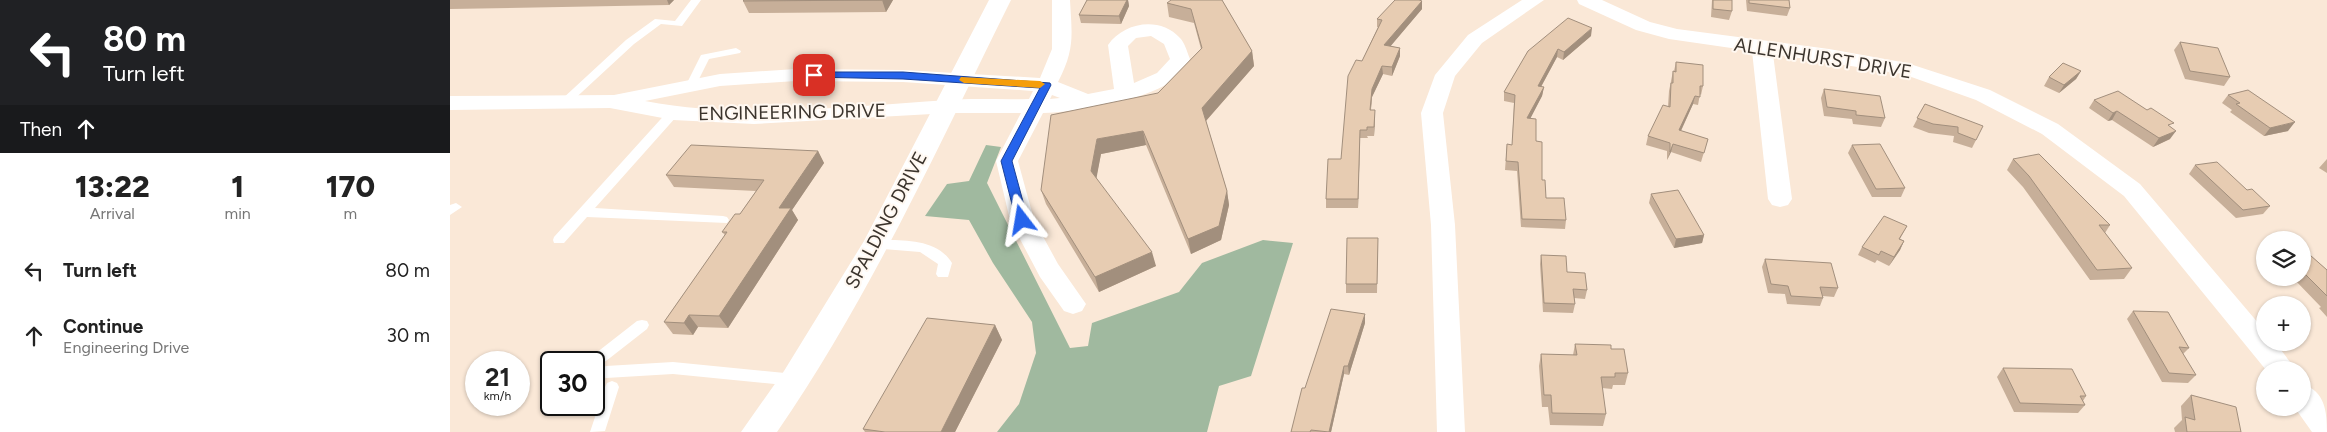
<!DOCTYPE html>
<html lang="en">
<head>
<meta charset="utf-8">
<style>
	:root { --surface:#fff; --page:#f2f2f2; --text:#222; --muted:#767676 }
	body { margin:0; font-family:Figtree,sans-serif; background:var(--page); color:var(--text); height:100vh; display:flex; flex-direction:column; font-size:19px; white-space:nowrap }
	* { box-sizing:border-box; margin:0 }
	p { font-size:16px; color:var(--muted) }
	.icon { flex:none; width:28px; height:28px; fill:none; stroke:currentColor; stroke-width:2; stroke-linecap:round; stroke-linejoin:round }
	.map { position:relative; flex:1; overflow:hidden }
	.sheet { display:flex; flex-direction:column; background:var(--surface); width:450px }
	.sheet>* { flex:none }
	.top-card { background:#202124; color:#fff; overflow:hidden }
	.tools { position:absolute; left:1806px; top:231px; display:grid; gap:10px }
	.tools a { display:grid; place-items:center; width:55px; height:55px; border-radius:50%; background:var(--surface); box-shadow:0 1px 4px #0004; font-size:25px }
	.speed { position:absolute; left:15px; top:351px; display:flex; gap:10px; font-size:25px; font-weight:700; text-align:center }
	.speed>* { display:grid; place-content:center; width:65px; height:65px; border-radius:50%; background:var(--surface); box-shadow:0 1px 4px #0004; line-height:1 }
	.speed small { font-size:12px; font-weight:400 }
	.speed .limit { border:2px solid #111; border-radius:8px; background:#fff; color:#111 }
	.pin { position:absolute; display:grid; place-items:center; width:42px; height:42px; color:#fff; margin:-21px; border-radius:10px; box-shadow:0 2px 8px #0006 }
	.me { position:absolute; width:55px; margin:-28px; rotate:346deg; stroke-linejoin:round; filter:drop-shadow(0 0 4px #0008) }
	.turn { display:flex; align-items:center; gap:18px; height:105px; padding:0 20px; font-size:22px }
	.turn .icon { width:65px; height:65px; stroke-width:2.5 }
	.turn b { display:block; font-size:35px; line-height:42px }
	.then { display:flex; align-items:center; height:48px; padding:0 20px; background:#0003; gap:10px; font-size:19px }
	.eta { display:flex; justify-content:space-evenly; align-items:center; height:85px; text-align:center }
	.eta b { font-size:30px; font-weight:800; line-height:35px }
	ul { padding:0; list-style:none }
	li { display:flex; align-items:center; gap:15px; height:65px; padding:0 20px }
	li div { flex:1 }
	li b { display:block; font-size:19px }
	li em { font-style:normal }
	main { display:flex; flex:1; min-height:0 }
	.map>svg:first-child { display:block }
	.forest { fill:#a0b99f }
	.lines { fill:none; stroke-linecap:round; stroke-linejoin:round }
	.service { fill:#fff; fill-rule:evenodd }
	.minor { fill:#fff; fill-rule:evenodd }
	.secondary { fill:#fff; fill-rule:evenodd }
	.wall { fill:#c7af99 }
	.shaded-wall { fill:#a28f7d }
	.building { fill:#e7ccb2; stroke:#a28f7d }
	.route { fill:#2563eb; stroke:#184099 }
	.slow { fill:#f59e0b }
	.labels { text-anchor:middle; dominant-baseline:central; stroke-width:4; stroke-linejoin:round; paint-order:stroke }
	.street-label { font-size:19px; fill:#3b342d; stroke:#fff8f1 }
</style>
</head>
<body>
<main>
<section class="sheet">
<div class="top-card">
<div class="turn"><svg class="icon" aria-label="left" viewBox="0 0 24 24"><path d="M17 20v-9H6M10 6l-5 5 5 5"/></svg><div><b>80 m</b>Turn left</div></div>
<div class="then">Then<svg class="icon" aria-label="ahead" viewBox="0 0 24 24"><path d="M12 20V5M6 11l6-6 6 6"/></svg></div>
</div>
<div class="eta">
<div><b>13:22</b><p>Arrival</p></div>
<div><b>1</b><p>min</p></div>
<div><b>170</b><p>m</p></div>
</div>
<ul>
<li><svg class="icon" aria-label="left" viewBox="0 0 24 24"><path d="M17 20v-9H6M10 6l-5 5 5 5"/></svg><div><b>Turn left</b></div><em>80 m</em></li>
<li><svg class="icon" aria-label="ahead" viewBox="0 0 24 24"><path d="M12 20V5M6 11l6-6 6 6"/></svg><div><b>Continue</b><p>Engineering Drive</p></div><em>30 m</em></li>
</ul>
</section>
<div class="map">
<svg width="1877" height="432" viewBox="0 0 1877 432">
	<rect width="100%" height="100%" fill="#fae8d7"/>
	<path class="forest" d="M536,145L551,147L537,183L620,348L638,346L642,323L729,292L752,263L813,240L843,243L801,376L769,386L757,432H547L569,404L586,353L582,322L543,263L519,220L475,216L497,184L519,181Z"/>
	<g class="lines">
		<path class="service" d="M241,0H251L232,26L211,24L184,44L119,104H111L109,102L111,100L176,40L205,19L225,21Z
			M286,48L291,51L290,53L259,59L245,87H237L236,85L251,55Z
			M223,109L229,113L227,116L145,208L273,216L277,217L279,220L277,223L137,217L114,243H104L103,240L104,237L219,110Z
			M6,203L12,207L0,215V205Z
			M426,240C451,240 487,238 502,263L498,277H488L486,274L488,264L470,252L421,248L420,245L421,242Z
			M192,320L197,321L199,325L197,329L156,361L151,363L146,361L144,357L146,353L187,321Z
			M223,362L345,374L350,376L352,380L350,384L345,386L223,374L156,378L151,376L149,372L151,368L156,366Z
			M162,381L167,383L169,387L155,431L140,432L155,387L157,383Z"/>
		<path class="minor" d="M602,0H620C622,36 625,49 608,82L638,94L664,89L658,45C674,22 710,16 730,38C735,43 737,52 740,59C734,68 729,77 720,82C693,101 626,112 593,113L568,161L584,220L608,264L636,304L632,311L623,314L614,311L590,277L560,220L546,161L571,113H500L304,124L223,120L160,108L0,110V96L164,95L270,74L346,69L453,70L590,78L602,49ZM701,36L714,44L720,59L707,73L684,83L678,46L686,38ZM346,81L453,82L583,91L579,99C552,100 525,98 499,100C399,106 294,120 195,101L270,86ZM602,95L610,98L600,99Z
			M1072,0H1094L1032,43L1005,76L993,113L1005,225L1015,432H987L981,225L971,113L985,75L1018,35Z
			M1127,0H1152L1200,22L1227,29L1379,49L1457,63L1540,90L1608,124L1690,184L1815,331V342H1825L1846,370H1816L1674,196L1592,134L1526,100L1453,74L1323,54L1342,199L1338,205L1330,207L1322,205L1318,199L1302,51L1219,39L1186,30L1129,4Z
			M1852,384C1875,391 1877,411 1877,432H1862L1845,408H1852Z"/>
		<path class="secondary" d="M539,0H561C488,147 420,297 327,432H291L334,371L414,241Z"/>
	</g>
	<path class="wall" d="M0,0H224L219,5L0,9Z
		M294,0H443L436,12L299,13L293,1Z
		M637,0H678L679,6L671,24L631,23L629,15Z
		M772,0L802,51L804,66L756,121L777,191L779,205L771,240L741,254L696,145L651,154L646,178L706,266L649,292L596,204L591,190L708,93L751,49L744,23L719,17L717,3Z
		M1262,0H1282V11L1279,20L1261,17Z
		M1296,0H1339L1340,8L1337,16L1297,11Z
		M972,1V9L940,46L950,48V56L942,76L933,74L922,97L921,110L925,118L924,136H917L918,138H910L908,208H876V199L891,159L912,61L928,27H927V19Z
		M1141,36L1113,60L1107,57L1091,87H1094L1092,96L1080,118L1086,141L1092,180L1096,198L1116,220L1115,229L1071,227L1067,171L1055,170L1057,144L1062,145L1064,103L1054,101V92L1078,51Z
		M1730,42L1780,77L1774,86L1735,79L1724,50Z
		M1226,62L1253,86L1251,95L1250,94L1248,105L1243,104L1231,131L1258,139L1251,162L1221,152L1217,160V151L1196,145L1198,136L1218,106L1219,91L1223,71H1224Z
		M1631,71L1626,79L1609,93L1594,86L1599,77Z
		M1374,89L1435,118L1431,127L1403,124L1402,119L1374,116L1371,98Z
		M1778,95L1838,131L1814,136L1780,112L1782,110L1772,103Z
		M1644,100L1721,127L1720,139L1703,147L1662,120L1658,121L1639,108Z
		M1475,104L1526,140L1522,148L1503,142L1504,136L1479,133L1463,127Z
		M1402,145L1455,188L1451,197H1422L1398,153Z
		M368,151L374,163L342,210L348,220L278,328L248,327L243,335L223,334L214,322L275,235L272,232L290,214L306,191L224,187L216,175Z
		M1563,159L1660,225L1655,233L1682,268L1674,279L1640,280L1573,187L1557,170Z
		M1877,159V173L1869,168Z
		M1745,165L1797,190L1820,206L1813,214L1786,218L1739,174Z
		M1201,194L1254,235L1252,243L1224,248L1199,203Z
		M1457,226L1450,239L1454,241L1450,250L1439,266L1427,260L1425,263L1408,255L1412,247Z
		M928,238L927,293H896V284Z
		M1852,248L1877,270V317L1869,308L1871,307L1843,278H1852Z
		M1091,255L1117,272L1137,290L1135,299L1124,298L1125,304L1123,313L1093,312L1090,264Z
		M1315,259L1388,288L1384,297L1373,296V298L1370,306L1337,304L1335,294L1318,293L1312,267Z
		M1683,311L1739,348L1733,354L1746,375L1738,383L1712,382L1677,319Z
		M915,314V323L899,375L894,374L881,432H841L855,388Z
		M545,325L552,340L505,432H415L413,429Z
		M1125,344L1161,349L1178,373L1175,385H1163L1162,389L1152,388L1156,414L1153,426L1100,425L1098,407H1092L1089,366L1091,354L1123,355Z
		M1553,368L1636,396L1633,401L1635,405L1628,413L1564,412L1547,377Z
		M1741,395L1791,432H1725L1724,428L1732,420L1731,406Z"/>
	<path class="shaded-wall" d="M217,0H224L219,5Z
		M432,0H443L436,12Z
		M674,0H678L679,6L671,24L669,16Z
		M972,1V9L934,54V45Z
		M1142,28L1141,36L1113,60L1114,52Z
		M950,48V56L942,76V67Z
		M1108,49L1107,57L1087,94L1088,86Z
		M802,51L804,66L754,123L752,108Z
		M932,66L933,74L922,97L920,118L922,89Z
		M1631,71L1626,79L1609,93L1614,85Z
		M1094,87L1092,96L1076,127L1077,118Z
		M1245,96L1243,104L1227,139L1229,130Z
		M925,110V118L924,136V127Z
		M1667,111L1662,120L1658,121L1663,113Z
		M1845,122L1838,131L1814,136L1820,128Z
		M910,130V138L908,208V199Z
		M693,131L696,145L651,154L645,186L641,171L647,139Z
		M1726,131L1720,139L1703,147L1709,138Z
		M1223,144L1221,152L1217,160Z
		M368,151L374,163L342,210L348,220L278,328L269,316L329,208Z
		M777,191L779,205L771,240L741,254L738,239Z
		M1254,235L1252,243L1224,248L1226,239Z
		M1454,241L1450,250L1439,266L1444,257Z
		M702,252L706,266L649,292L645,277Z
		M915,314V323L899,375L898,366Z
		M239,315L248,327L243,335L234,323Z
		M545,325L552,340L505,432H491Z
		M894,366V374L881,432H879Z"/>
	<path class="building" d="M294,0H432L293,1Z
		M637,0H677L669,16L629,15Z
		M721,0H772L802,51L752,108L777,191L769,226L738,239L693,131L647,139L641,171L702,252L645,277L591,190L601,115L708,93L752,48L741,9L717,3Z
		M945,0H969L972,1L934,45L950,48L942,67L932,66L922,89L920,110H925L924,127H917V130H910L908,199H876L878,159H891L898,76L906,60L912,61L932,20L927,19Z
		M1263,0H1282V11L1263,9Z
		M1299,0H1339L1340,8L1299,3Z
		M1118,18L1142,28L1114,52L1108,49L1088,86L1094,87L1077,118L1086,119V141L1092,142V180H1095L1096,198H1114L1116,220L1072,219L1068,162L1056,161L1057,144L1062,145L1065,95L1054,92L1078,51Z
		M1730,42L1768,48L1780,77L1740,71Z
		M1226,62L1253,65V86H1250V97L1245,96L1229,130L1258,139L1254,153L1223,144L1220,152V143L1198,136L1213,105L1220,107L1221,83H1223V71L1226,72Z
		M1613,63L1631,71L1614,85L1599,77Z
		M1374,89L1430,96L1435,118L1406,115V111L1377,107Z
		M1798,90L1845,122L1820,128L1786,104L1790,103L1778,95Z
		M1668,91L1697,110L1701,108L1724,123L1718,125L1726,131L1709,138L1667,111L1663,113L1644,100Z
		M1475,104L1533,126L1526,140L1508,133V127L1483,124L1467,118Z
		M1430,144L1455,188L1426,189L1402,145Z
		M241,145L368,151L329,208H341L269,316L239,315L234,323L214,322L277,232H272L285,214H290L314,180L216,175Z
		M1589,154L1660,225H1649L1682,268L1647,270L1579,176L1563,159Z
		M1767,162L1797,190L1802,189L1820,206L1793,210L1745,165Z
		M1228,190L1254,235L1226,239L1201,194Z
		M1434,216L1457,226L1449,239L1454,241L1444,257L1431,251L1429,255L1412,247Z
		M897,238H928L927,284H896Z
		M1843,239L1844,240H1829Z
		M1852,248L1877,270V296L1852,271Z
		M1091,255L1116,256L1117,272L1135,273L1137,290L1123,289L1125,304L1094,303Z
		M1315,259L1381,263L1388,288L1370,287L1373,298L1341,296L1338,286L1321,284Z
		M881,309L915,314L898,366H894L879,432L861,430L860,432H841L852,388H855Z
		M1683,311L1718,312L1739,348L1729,347L1746,375L1719,373Z
		M477,318L545,325L491,432H435L413,429Z
		M1125,344L1161,345V349H1174L1178,373H1165V377H1151L1156,414L1102,413L1101,395H1094L1091,354L1127,355Z
		M1553,368L1622,369L1636,396H1630L1635,405L1570,403Z
		M1741,395L1786,407L1791,432H1737L1735,417L1745,420Z"/>
	<path class="route" d="M364,72H453L600,83L601,85L562,161L578,220L576,223L572,224L566,220L551,161L590,88L453,79L360,77L359,75Z"/>
	<path class="slow" d="M511,77L590,81L595,84L590,88L514,83L509,80Z"/>
	<g class="labels">
		<g class="street-label">
			<text transform="translate(1373 58) rotate(9)">ALLENHURST DRIVE</text>
			<text transform="translate(342 112) rotate(-1)">ENGINEERING DRIVE</text>
			<text transform="translate(436 220) rotate(-62)">SPALDING DRIVE</text>
		</g>
	</g>
</svg>
<div class="tools">
<a><svg class="icon" aria-label="layers" viewBox="0 0 24 24"><path d="M12 4l9 5-9 5-9-5zM3 14l9 5 9-5"/></svg></a>
<a>+</a>
<a>−</a>
</div>
<div class="speed"><div>21<small>km/h</small></div><div class="limit">30</div></div>
<div class="pin" style="left:364px;top:75px;background:#d93025"><svg class="icon" aria-label="arrive" viewBox="0 0 24 24"><path d="M6 21V4h12l-3 4 3 4H6"/></svg></div>
<svg class="me" style="left:572px;top:220px" viewBox="-20 -20 40 40"><path d="M0-17L14 15 0 8-14 15z" fill="#2563eb" stroke="#fff" stroke-width="4"/></svg>
</div>
</main>
</body>
</html>
